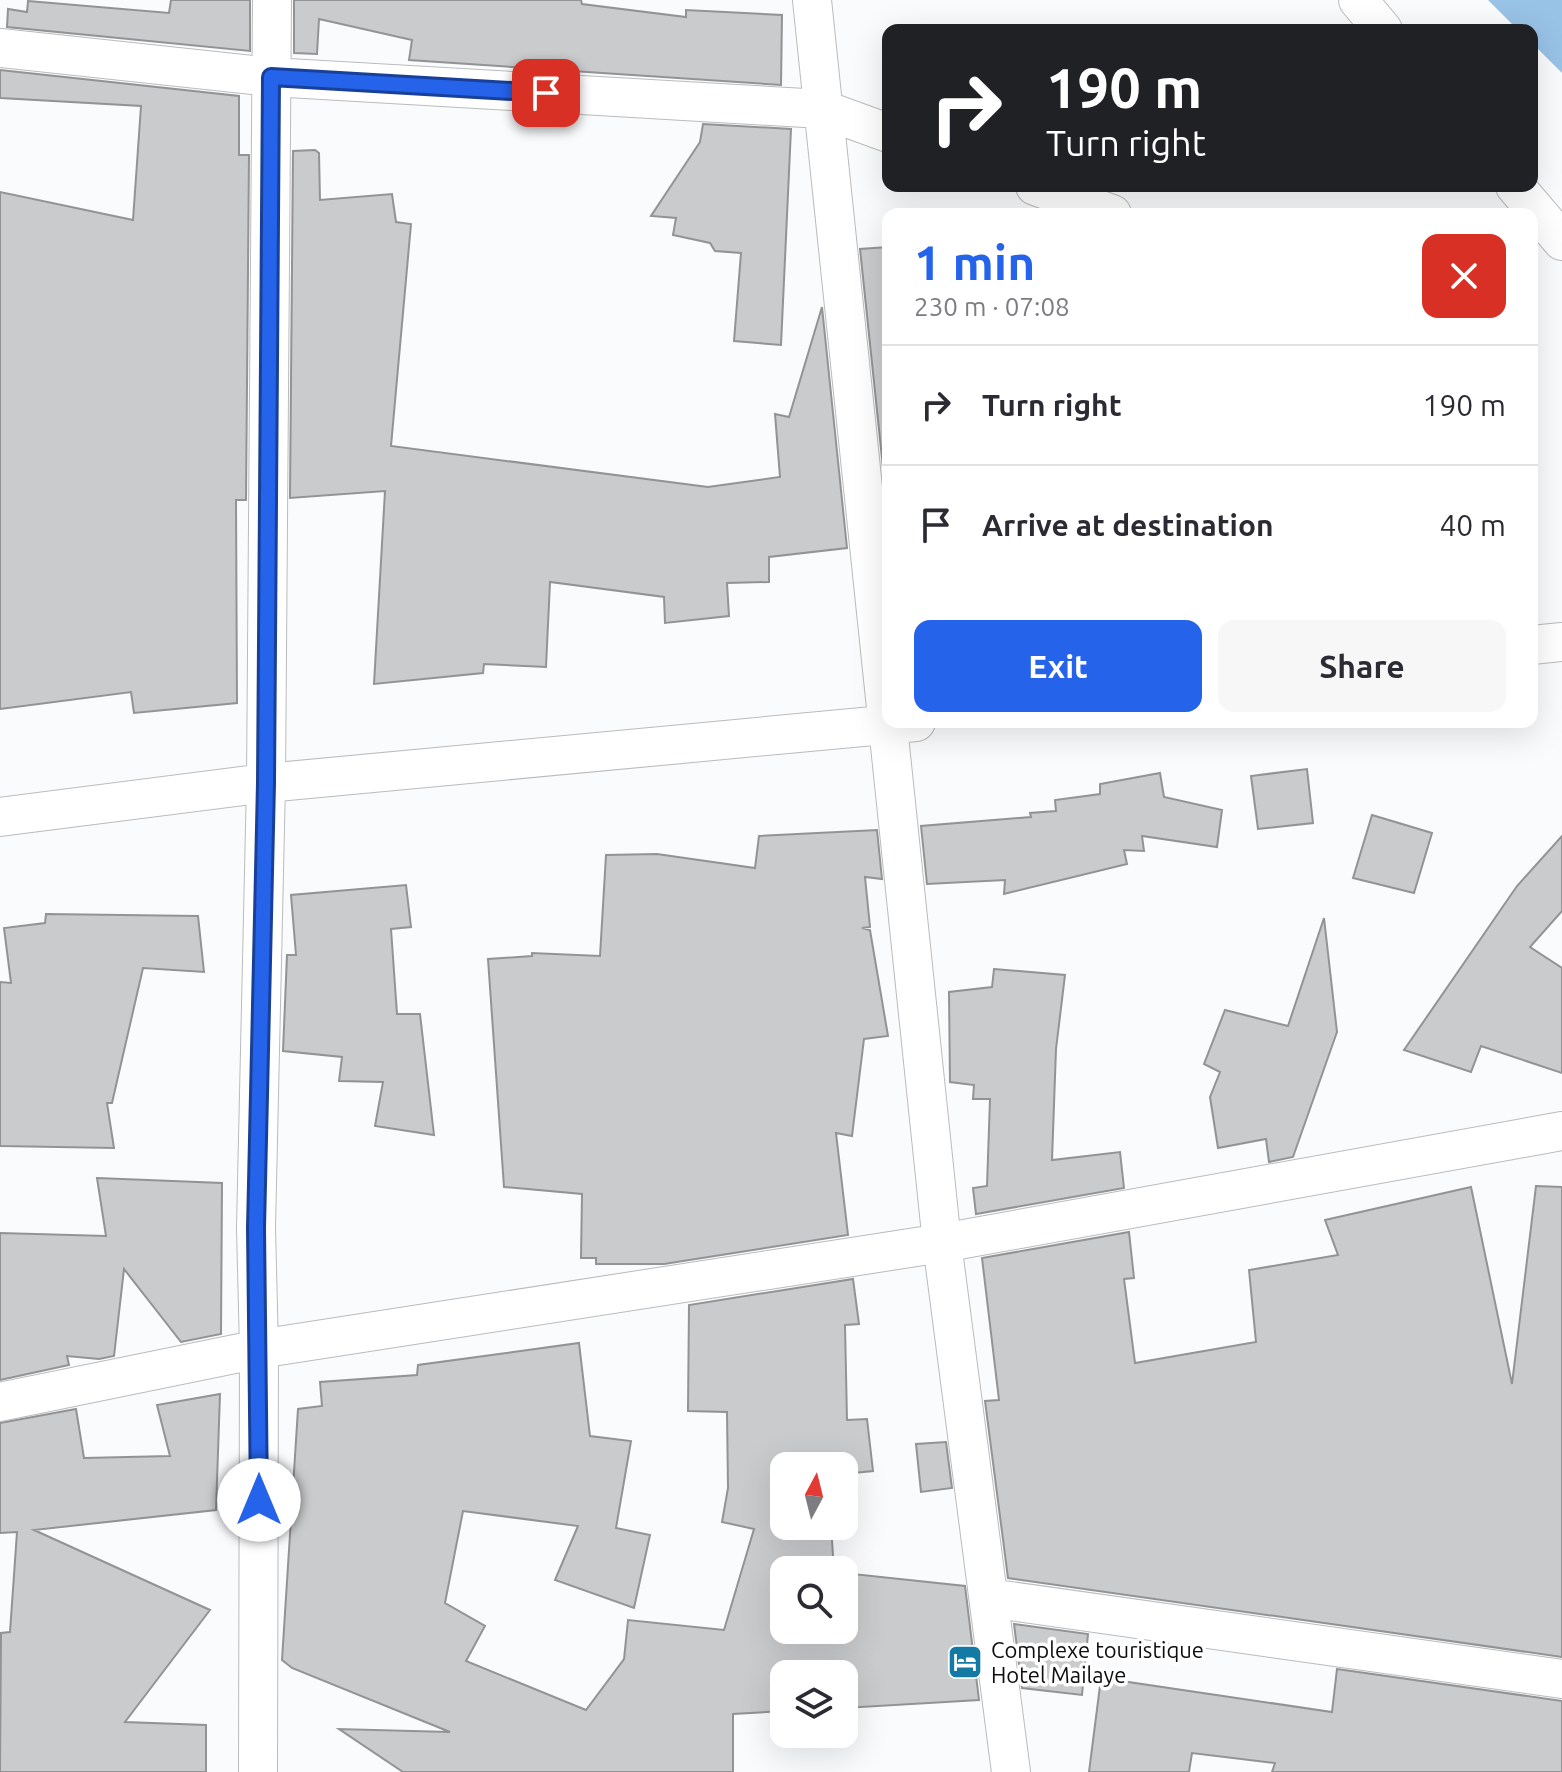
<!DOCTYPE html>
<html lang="en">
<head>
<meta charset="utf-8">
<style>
	:root { --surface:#fff; --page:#f7f7f7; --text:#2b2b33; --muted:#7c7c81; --line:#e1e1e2; --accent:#2563eb }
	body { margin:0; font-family:Ubuntu,sans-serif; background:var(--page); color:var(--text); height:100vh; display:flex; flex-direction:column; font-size:30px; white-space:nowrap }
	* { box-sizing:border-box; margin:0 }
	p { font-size:26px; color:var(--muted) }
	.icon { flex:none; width:44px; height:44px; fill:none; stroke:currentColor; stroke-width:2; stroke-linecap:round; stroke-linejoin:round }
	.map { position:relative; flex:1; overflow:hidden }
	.details { position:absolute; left:882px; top:208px; width:656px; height:520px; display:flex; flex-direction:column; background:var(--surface); border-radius:16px; box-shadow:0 8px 32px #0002 }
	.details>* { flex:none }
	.hud { position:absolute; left:882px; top:24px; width:656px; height:168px; border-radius:16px; box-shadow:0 8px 32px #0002; background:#202124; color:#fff; overflow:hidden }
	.needle { width:52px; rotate:7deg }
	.fabs { position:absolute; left:770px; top:1452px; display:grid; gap:16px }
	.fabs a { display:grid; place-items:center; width:88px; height:88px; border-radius:16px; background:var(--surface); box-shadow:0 8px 32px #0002; font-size:40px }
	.pin { position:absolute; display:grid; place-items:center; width:68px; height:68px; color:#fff; margin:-34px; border-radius:16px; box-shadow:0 4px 12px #0006 }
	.me { position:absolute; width:88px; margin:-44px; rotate:0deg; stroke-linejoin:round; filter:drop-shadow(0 0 6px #0008) }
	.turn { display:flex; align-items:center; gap:28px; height:168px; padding:0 32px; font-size:36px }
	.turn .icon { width:104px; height:104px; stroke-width:2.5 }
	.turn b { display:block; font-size:56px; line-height:68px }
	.round { display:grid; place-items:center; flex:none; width:84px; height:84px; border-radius:16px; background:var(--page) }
	.headline { display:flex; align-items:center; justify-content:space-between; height:136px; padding:0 32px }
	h1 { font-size:48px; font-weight:700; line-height:60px; color:var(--accent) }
	.button { display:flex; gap:16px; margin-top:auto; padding:16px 32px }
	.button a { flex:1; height:92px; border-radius:16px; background:var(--accent); color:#fff; font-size:32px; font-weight:700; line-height:92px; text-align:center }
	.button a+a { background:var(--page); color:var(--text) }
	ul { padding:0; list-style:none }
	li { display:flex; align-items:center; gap:24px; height:120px; padding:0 32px; border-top:2px solid var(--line) }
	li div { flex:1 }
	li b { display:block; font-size:30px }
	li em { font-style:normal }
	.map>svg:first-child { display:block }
	.water { fill:#98c2e6 }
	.building { fill:#cacbcd; stroke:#929395; stroke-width:2 }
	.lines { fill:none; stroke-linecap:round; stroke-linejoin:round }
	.street-casing { stroke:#babbbc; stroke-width:40 }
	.street { stroke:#fff; stroke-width:38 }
	.route-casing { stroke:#184099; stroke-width:20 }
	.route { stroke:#2563eb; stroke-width:14 }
	.labels { text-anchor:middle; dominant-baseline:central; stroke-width:7; stroke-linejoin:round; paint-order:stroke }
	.poi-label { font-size:22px; fill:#0d0d0e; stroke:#fff; text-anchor:start }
</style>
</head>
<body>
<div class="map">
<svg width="1562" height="1772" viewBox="0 0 1562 1772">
	<rect width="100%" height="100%" fill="#fafbfd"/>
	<path class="water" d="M1488,0H1562V73L1532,43V30H1518Z"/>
	<path class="building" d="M171,0H250V51L7,27L8,9L27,12L28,1L169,13Z
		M294,0H581L582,4L686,17V10L782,15L781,85L409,60L412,40L319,19L317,54L294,53Z
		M0,70L239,96V155H249L246,500H236L237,703L134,713L131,692L0,709V192L133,220L141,106L0,98Z
		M703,124L791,129L781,345L734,341L741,253L715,251L710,243L673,235L676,218L651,216L700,142Z
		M315,150L319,153L320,200L392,194L396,222L411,224L391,446L708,487L780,477L775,414L789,417L822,307L847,548L769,557V582L727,583L729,616L665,623L664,597L550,582L546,667L484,664L483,673L374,684L385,491L290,498L293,151Z
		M888,247V515L860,249Z
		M1307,769L1313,823L1258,829L1251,776Z
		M1160,773L1164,797L1222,810L1217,847L1142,836L1144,851L1124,850L1127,864L1004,894L1005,880L927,884L921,826L1031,817L1030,813L1056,811L1055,800L1100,794V784Z
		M1372,815L1432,833L1414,893L1353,878Z
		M877,830L882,879L865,877L870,927L862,928L870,930L888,1036L864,1039L852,1136L836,1133L848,1235L664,1264H596V1258H581L582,1194L504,1187L488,959L532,956V953L600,956L606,855L657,854L755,868L759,836Z
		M1562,836V911L1530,947L1562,968V1073L1481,1046L1471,1072L1404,1050L1517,886Z
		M406,885L411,927L391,929L397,1014H420L434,1135L375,1126L383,1082L339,1081L342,1057L283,1051L287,955H296L291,895Z
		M46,914L198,916L204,972L143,968L112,1103H107L114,1148L0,1146V982L11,983L4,928L45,923Z
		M1324,918L1337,1032L1293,1157L1269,1162L1266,1139L1218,1148L1210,1097L1220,1072L1204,1064L1225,1010L1288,1026Z
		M994,969L1065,975L1056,1049L1052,1160L1120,1152L1124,1188L976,1214L973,1188L987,1186L990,1099H973L974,1085L950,1082L949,992L992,987Z
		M97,1178L222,1183L221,1334L181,1342L124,1269L114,1356L99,1359L67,1356L69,1365L0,1380V1233L106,1236Z
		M1536,1186L1562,1187V1657L1008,1578L985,1401L999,1400L982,1258L1129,1232L1134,1278L1124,1279L1135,1363L1256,1342L1249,1270L1338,1255L1325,1220L1471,1187L1512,1384Z
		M853,1279L859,1324L845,1325L847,1420L867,1419L873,1471L844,1474V1466H784V1526H831L834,1570H784V1630H844V1573L965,1586L979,1700L844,1708V1674H784V1711L733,1714V1772H403L339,1729L450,1732L292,1668L282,1660L298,1409L322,1406L320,1382L417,1375L418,1365L579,1343L590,1436L631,1441L616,1528L650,1535L634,1608L555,1580L578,1526L463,1511L445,1603L485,1626L466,1661L586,1710L624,1659L628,1620L724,1630L754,1529L722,1522L728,1488L727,1412L688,1411L689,1305Z
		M220,1394L216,1510L34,1530L210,1610L125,1722L206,1725V1772H0L1,1633L10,1632L17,1532L0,1533V1423L76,1409L84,1458L170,1456L157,1405Z
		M946,1442L952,1488L921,1492L916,1444Z
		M1014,1624L1088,1634L1082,1695L1022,1688Z
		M1337,1669L1562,1701V1772H1272L1275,1763L1192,1753L1189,1772H1089L1101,1678L1332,1712Z"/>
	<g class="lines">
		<g class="street-casing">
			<path id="street" d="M812,0L942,1243L1011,1772
				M1358,0L1383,30
				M0,48L271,77L822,109L888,133
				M1035,186L1112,214
				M1515,186L1562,241
				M1532,645L1562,642
				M0,817L266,783L916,722
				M0,1402L259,1349L942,1243L1562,1131
				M989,1598L1562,1679
				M258,1772L259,1349L256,1228L266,783L272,0"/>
		</g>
		<use href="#street" class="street"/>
	</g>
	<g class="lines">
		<g class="route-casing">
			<path id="route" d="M259,1500L256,1228L266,783L271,77L546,93"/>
		</g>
		<use href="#route" class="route"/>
	</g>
	<defs>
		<g id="hotel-square" transform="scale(1.8)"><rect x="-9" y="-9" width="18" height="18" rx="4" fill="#137aa5" stroke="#fff"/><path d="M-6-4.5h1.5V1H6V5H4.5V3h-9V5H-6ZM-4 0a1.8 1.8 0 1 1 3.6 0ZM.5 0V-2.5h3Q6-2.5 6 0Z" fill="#fff"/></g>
	</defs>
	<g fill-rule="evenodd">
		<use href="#hotel-square" x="965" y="1662"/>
	</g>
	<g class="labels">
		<g class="poi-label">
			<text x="991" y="1649">Complexe touristique<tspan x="991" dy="25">Hotel Mailaye</tspan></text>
		</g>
	</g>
</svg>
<div class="fabs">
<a><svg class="needle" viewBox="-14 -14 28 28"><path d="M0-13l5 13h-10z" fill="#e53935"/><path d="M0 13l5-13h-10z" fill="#7c7c81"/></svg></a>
<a><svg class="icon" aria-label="search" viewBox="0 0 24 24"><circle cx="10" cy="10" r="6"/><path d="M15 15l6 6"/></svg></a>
<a><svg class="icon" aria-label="layers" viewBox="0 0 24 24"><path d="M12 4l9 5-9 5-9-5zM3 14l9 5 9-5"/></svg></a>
</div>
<div class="pin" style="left:546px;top:93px;background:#d93025"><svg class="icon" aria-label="arrive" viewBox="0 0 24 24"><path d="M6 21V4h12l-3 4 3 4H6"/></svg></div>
<svg class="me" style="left:259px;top:1500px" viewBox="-20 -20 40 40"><circle r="19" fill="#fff"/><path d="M0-13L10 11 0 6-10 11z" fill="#2563eb"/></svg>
<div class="hud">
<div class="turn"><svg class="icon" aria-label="right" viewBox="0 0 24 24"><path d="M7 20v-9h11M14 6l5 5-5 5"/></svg><div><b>190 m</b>Turn right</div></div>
</div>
<section class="details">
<div class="headline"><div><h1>1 min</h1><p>230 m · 07:08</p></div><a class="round" style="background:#d93025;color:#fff"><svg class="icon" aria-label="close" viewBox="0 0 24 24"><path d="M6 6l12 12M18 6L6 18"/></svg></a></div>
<ul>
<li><svg class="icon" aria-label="right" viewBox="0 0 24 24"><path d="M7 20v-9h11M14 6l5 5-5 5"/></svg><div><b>Turn right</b></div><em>190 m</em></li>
<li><svg class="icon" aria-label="arrive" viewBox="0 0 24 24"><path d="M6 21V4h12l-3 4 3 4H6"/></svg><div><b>Arrive at destination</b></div><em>40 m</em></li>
</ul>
<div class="button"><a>Exit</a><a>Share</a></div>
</section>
</div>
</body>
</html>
